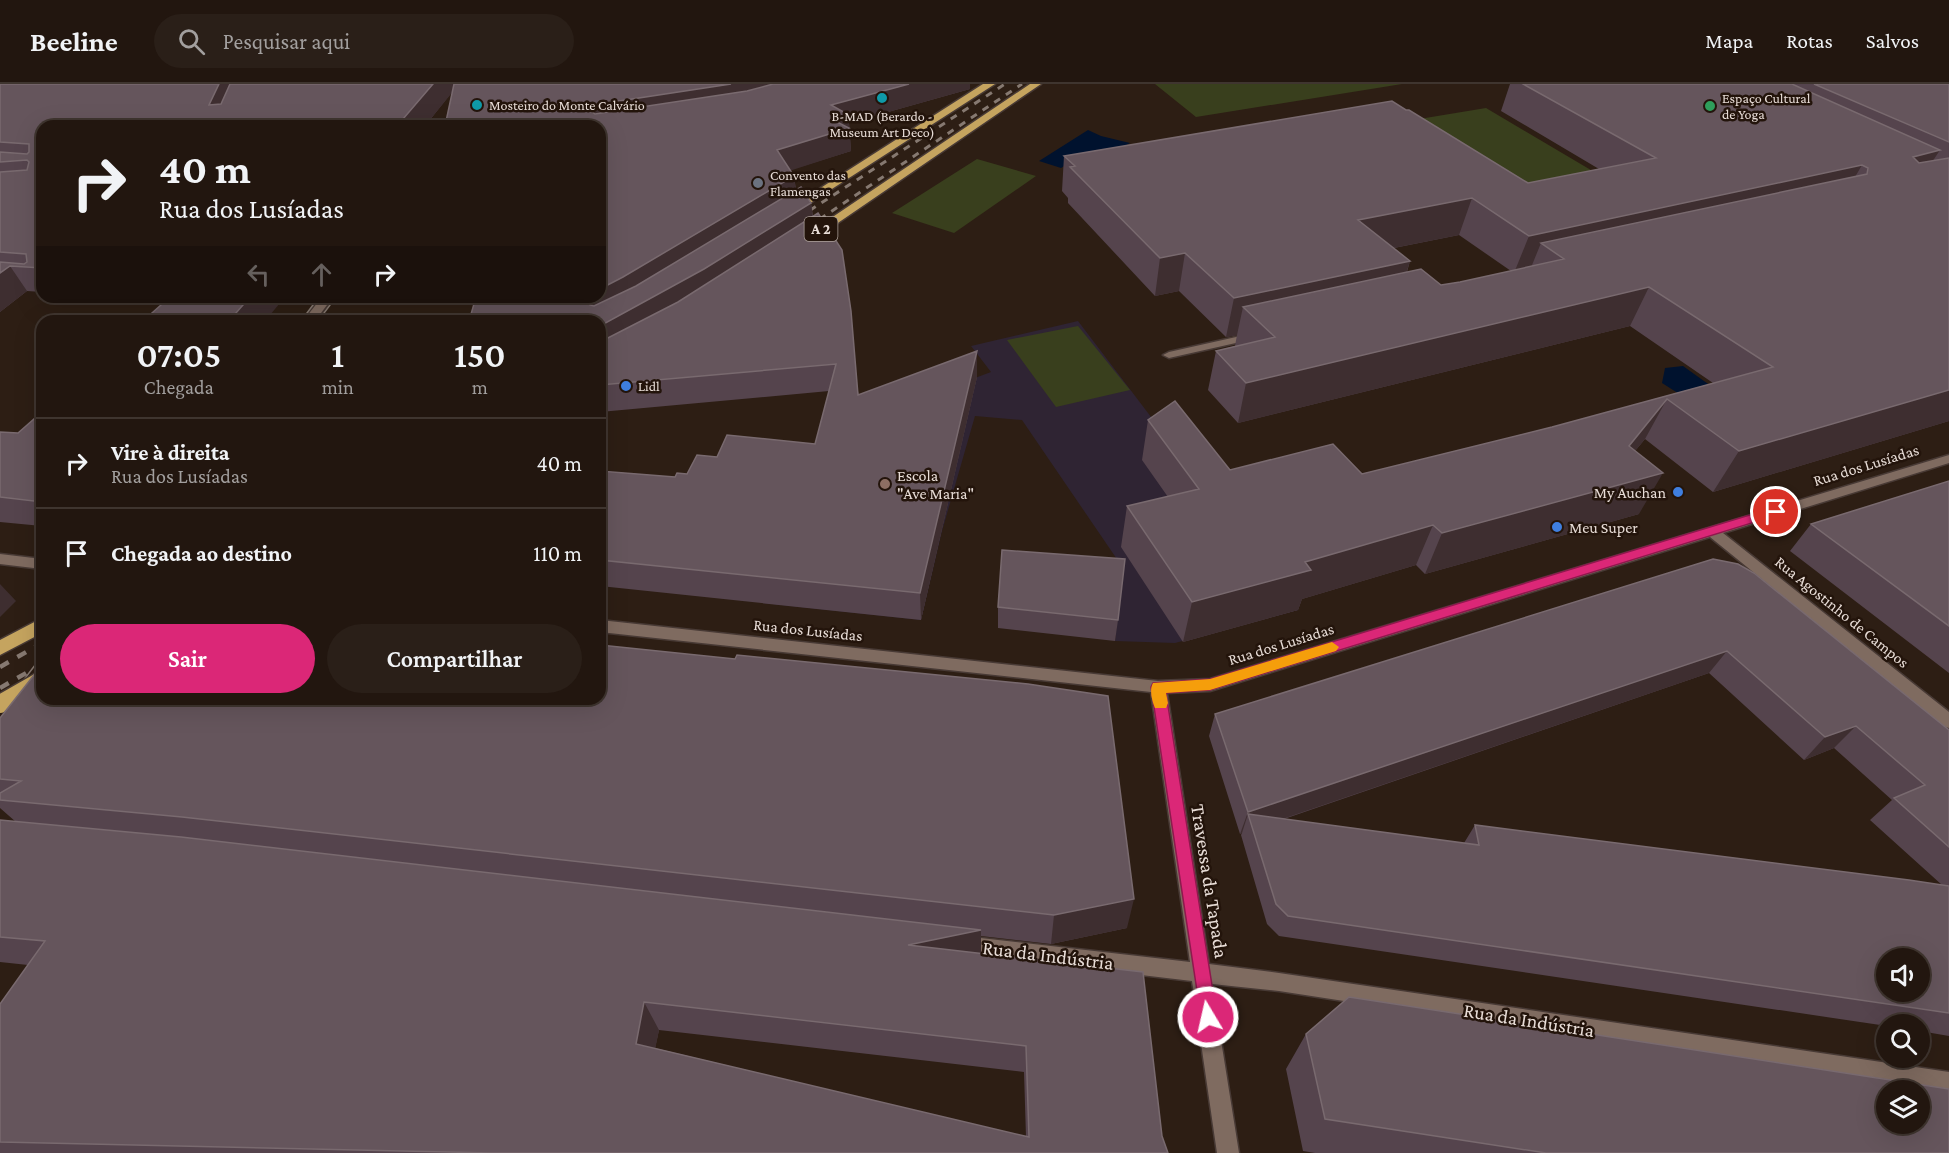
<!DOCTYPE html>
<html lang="pt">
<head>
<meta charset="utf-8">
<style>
	:root { --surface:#22160f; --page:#2a1f18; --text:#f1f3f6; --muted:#a29f9e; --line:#3f352f; --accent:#db2777 }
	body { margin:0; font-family:"Crimson Pro",serif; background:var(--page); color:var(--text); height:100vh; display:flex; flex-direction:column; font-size:22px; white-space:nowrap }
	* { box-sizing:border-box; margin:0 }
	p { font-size:20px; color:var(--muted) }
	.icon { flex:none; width:33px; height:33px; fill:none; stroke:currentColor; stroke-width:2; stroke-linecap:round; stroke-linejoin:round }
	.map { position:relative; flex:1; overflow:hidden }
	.side { position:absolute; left:36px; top:231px; width:570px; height:390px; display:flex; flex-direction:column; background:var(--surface); border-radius:18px; box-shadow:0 6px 24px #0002,0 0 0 2px var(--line) }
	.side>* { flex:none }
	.top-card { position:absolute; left:36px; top:36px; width:570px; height:183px; border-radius:18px; box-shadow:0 6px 24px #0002,0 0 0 2px var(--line); background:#22160f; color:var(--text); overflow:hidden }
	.controls { position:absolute; left:1876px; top:864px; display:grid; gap:12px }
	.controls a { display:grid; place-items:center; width:54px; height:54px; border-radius:50%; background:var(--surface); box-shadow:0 6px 24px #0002,0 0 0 2px var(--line); font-size:30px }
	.pin { position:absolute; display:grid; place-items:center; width:51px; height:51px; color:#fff; margin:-26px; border:3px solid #fff; border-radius:50%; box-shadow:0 2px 6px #0007 }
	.me { position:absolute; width:66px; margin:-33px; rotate:351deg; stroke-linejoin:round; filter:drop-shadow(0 0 4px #0008) }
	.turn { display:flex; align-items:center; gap:21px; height:126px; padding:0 24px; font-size:27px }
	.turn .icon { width:78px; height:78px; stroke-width:2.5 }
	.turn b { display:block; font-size:42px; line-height:51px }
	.lanes { display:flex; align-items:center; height:57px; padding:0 24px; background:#0003; justify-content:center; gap:30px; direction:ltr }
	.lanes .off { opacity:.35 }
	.eta { display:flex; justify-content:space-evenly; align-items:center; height:102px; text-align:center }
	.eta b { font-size:36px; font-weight:600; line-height:42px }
	.button { display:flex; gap:12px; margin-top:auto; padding:12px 24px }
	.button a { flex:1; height:69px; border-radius:36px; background:var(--accent); color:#fff; font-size:24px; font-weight:600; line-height:69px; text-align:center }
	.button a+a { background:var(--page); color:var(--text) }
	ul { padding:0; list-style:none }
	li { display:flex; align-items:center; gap:18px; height:90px; padding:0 24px; border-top:2px solid var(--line) }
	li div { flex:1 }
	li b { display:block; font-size:22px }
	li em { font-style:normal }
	header { display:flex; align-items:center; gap:36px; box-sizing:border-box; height:84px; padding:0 30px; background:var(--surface); border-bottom:2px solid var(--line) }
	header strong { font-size:28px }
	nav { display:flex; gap:33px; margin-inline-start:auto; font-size:21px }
	.search { width:420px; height:54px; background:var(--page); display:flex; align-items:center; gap:15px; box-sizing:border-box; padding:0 21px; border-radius:33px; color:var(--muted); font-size:22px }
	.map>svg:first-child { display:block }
	.education { fill:#2f2433 }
	.green { fill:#393f1d }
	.water { fill:#00122e }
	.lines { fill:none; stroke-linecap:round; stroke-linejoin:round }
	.street-casing { stroke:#483a35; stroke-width:3 }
	.highway-casing { stroke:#483a35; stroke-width:3 }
	.street { fill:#7f6b60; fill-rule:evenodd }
	.highway { fill:#c5a45f; fill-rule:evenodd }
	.tram { stroke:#867971; stroke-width:1.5 }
	.rail-far1 { stroke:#867971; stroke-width:3; stroke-dasharray:7 7; stroke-linecap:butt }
	.rail { stroke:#867971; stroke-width:4.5; stroke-dasharray:10 10; stroke-linecap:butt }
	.highway-bridge-casing { stroke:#483a35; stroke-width:21; stroke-linecap:butt }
	.highway-bridge { stroke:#c5a45f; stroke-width:18 }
	.wall { fill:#55444d; fill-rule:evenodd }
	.shaded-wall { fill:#3e2e30 }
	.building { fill:#65555c; stroke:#796a6f; stroke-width:1.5; fill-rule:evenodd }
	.route { fill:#db2777; stroke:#8e194d; stroke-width:1.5 }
	.slow { fill:#f59e0b }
	.culture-dot { fill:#0f9aa8; stroke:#23140b; stroke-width:2 }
	.leisure-dot { fill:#2e9e5b; stroke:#23140b; stroke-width:2 }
	.worship-dot { fill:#6b7280; stroke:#23140b; stroke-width:2 }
	.shop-dot { fill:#3f7fe0; stroke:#23140b; stroke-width:2 }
	.education-dot { fill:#8d6e63; stroke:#23140b; stroke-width:2 }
	.labels { text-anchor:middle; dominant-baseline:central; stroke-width:5; stroke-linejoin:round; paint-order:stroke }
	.far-poi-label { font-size:14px; fill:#e8ddd7; stroke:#23140b; text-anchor:start }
	.shield { fill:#23140b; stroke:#ada19a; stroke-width:1.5 }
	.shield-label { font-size:15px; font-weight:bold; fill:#e8ddd7 }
	.street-label { font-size:16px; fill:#e8ddd7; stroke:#23140b }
	.poi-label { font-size:16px; fill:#e8ddd7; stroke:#23140b; text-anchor:start }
	.near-street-label { font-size:20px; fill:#e8ddd7; stroke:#23140b }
</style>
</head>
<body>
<header>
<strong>Beeline</strong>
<div class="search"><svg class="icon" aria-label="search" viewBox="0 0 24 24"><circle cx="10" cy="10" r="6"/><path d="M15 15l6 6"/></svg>Pesquisar aqui</div>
<nav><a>Mapa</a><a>Rotas</a><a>Salvos</a></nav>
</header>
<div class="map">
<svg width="1949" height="1069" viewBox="0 0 1949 1069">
	<rect width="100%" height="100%" fill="#2d1e14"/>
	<path class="education" d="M1078,237L1298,526L1175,559L1115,557L1123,484L1022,336L975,332L942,447L921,536L763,519L806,434L828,349L991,288L971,262Z"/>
	<path class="green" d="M1155,0H1402L1196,33Z
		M1486,24L1623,105L1516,125L1389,40Z
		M977,75L1036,92L954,149L892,129Z
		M1078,242L1130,306L1056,323L1007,256Z"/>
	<path class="water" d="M1088,46L1101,52L1130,59L1111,70L1077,74L1061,84L1039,77Z
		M1683,282L1711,302L1684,313L1662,299L1665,284Z"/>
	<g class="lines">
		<g class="street-casing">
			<path id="street" d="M322,213H333L315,237H303Z
				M1254,249L1258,250V254L1169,274L1163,271L1169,268Z
				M1949,371V379L1723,449L1949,628V644L1943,642L1710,453L1210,607L1167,609L1209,880L1279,889L1949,988V1010L1279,907L1212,900L1239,1069H1217L1192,897L963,870L956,867L953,861L956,855L963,852L1190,878L1151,608L600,548V536L1158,597L1210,595Z
				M0,470L42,475V485L0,480Z"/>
		</g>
		<g class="highway-casing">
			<path id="highway" d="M983,0H995L793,130H785L783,128Z
				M1030,0H1041L810,158L806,159L800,155Z
				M42,534V549L0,571V556Z"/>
		</g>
		<use href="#street" class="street"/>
		<use href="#highway" class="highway"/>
		<path class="tram" d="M301,237L319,213
			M318,237L336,213
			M0,627L42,572"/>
		<path class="rail-far1" d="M798,134L1005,0
			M808,143L1022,0"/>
		<path class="rail" d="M0,583L42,559
			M0,604L42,580"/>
		<g class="highway-bridge-casing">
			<path id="highway-bridge" d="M0,620L42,596"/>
		</g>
		<use href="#highway-bridge" class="highway-bridge"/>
	</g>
	<path class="wall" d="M0,0H970V5L849,39L851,67L790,86L794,92L796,106L811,119L813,132L859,311L977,267V293L921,536L600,502V387L675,393L687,390L717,373L815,360L829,307L600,328V213L452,8L425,42H42V208L27,207L0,228Z
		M1510,0H1949V337L1713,408L1645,355L1635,367L1639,430L1425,490L1416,481L1302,515L1298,526L1183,558L1121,463L1127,422L1168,413L1142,376L1148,336L1230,386L1362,390L1552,343L1713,299L1630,242L1238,339L1208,306L1216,267L1235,262L1237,251L1226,253L1179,207L1155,212L1068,119V114L1062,107L1064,72L1528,99L1599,85L1501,27ZM1459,151L1511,187L1460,198L1441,201L1407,188L1410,177L1394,164Z
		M129,213H285L168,215Z
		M42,328V442L0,438V348L18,349Z
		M1949,397V589L1790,467L1811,440Z
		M1713,475L1949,646V952L1920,947V940H1887V942L1279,852L1267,840L1241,751L1242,749L1240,750L1209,652L1215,630ZM1709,589L1804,676L1834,664L1892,716L1870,736L1942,801L1475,741L1464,759L1284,735Z
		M998,523L1118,536L1115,557L998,544Z
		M0,634L1127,844L1051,860L981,852V869L1162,1052L1168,1069H0V920L28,881L0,878V736L16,738L0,724ZM659,946L1024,988L1026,1053L655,964Z
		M1306,950L1949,1069H1315L1303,1067L1286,985Z"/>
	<path class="shaded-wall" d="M219,0H240L221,42L209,21Z
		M433,0H459L425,42H397Z
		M731,0H796L600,43L592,28L593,21Z
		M909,0H970V5L849,39L851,67L780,90L777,66L831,21Z
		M1940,66L1917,101L1913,73Z
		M1862,81L1841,117L1564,175L1541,159L1530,186L1514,189L1529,152Z
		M794,92L797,116L598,237L590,221V213H600V205Z
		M1472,114L1459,151L1348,173L1358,136Z
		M811,119L814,144L600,272V242Z
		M1185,169L1179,207L1155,212L1160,174Z
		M1410,177L1398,215L1243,223L1237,251L1226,253L1234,214Z
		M10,182L27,207L0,228V189Z
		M1649,203L1630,242L1238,339L1246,299Z
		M250,213H285L265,237H229Z
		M977,267V293L921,536L920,509Z
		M1949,306V337L1713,408L1739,367Z
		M1667,315L1645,355L1606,402L1629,362Z
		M1663,389L1639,430L1425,490L1442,449Z
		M1433,441L1416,481L1302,515L1298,526L1183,558L1192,518L1305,478Z
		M0,500L16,517L0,533Z
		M1727,567L1709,589L1253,745L1248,730L1242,749L1240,750L1248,728Z
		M1856,642L1834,664L1804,676L1825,653Z
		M1134,815L1127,844L1051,860L1054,831Z
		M981,846V874L908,861Z
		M644,918L659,946L651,986L636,960Z"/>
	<path class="building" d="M0,0H219L209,21L221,20L230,0H433L397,42H42V184L10,182L0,189V178L24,180L27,178L26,170L0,168V88L27,86L29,78L27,76L0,78V68L27,70L29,68V60L0,58Z
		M454,0H731L593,21L592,28L595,30L747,7L773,0H909L831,21L849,31L833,36L849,44L777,66L794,92L623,193L600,205V42H445Z
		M1523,0H1792L1940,66L1913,73L1919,79L1949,74V306L1739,367L1667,315L1629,362L1663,389L1442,449L1433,441L1305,478L1311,486L1192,518L1127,422L1199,405L1148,336L1175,317L1230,386L1333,360L1362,390L1552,343L1773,283L1649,203L1246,299L1216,267L1275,253L1243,223L1421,185L1441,201L1460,198L1564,175L1541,159L1867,90L1868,84L1862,81L1529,152L1472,114L1358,136L1410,177L1234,214L1185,169L1160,174L1070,83L1075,82L1064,72L1392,17L1406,26H1409L1528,99L1656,74Z
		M1814,0H1949V58Z
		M801,103L811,119L704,185L600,242V237H469L476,213H590V221L594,222L636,202Z
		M818,129L842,166L851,227L858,311L977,267L920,509L600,476V387L675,393L677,389L687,390L697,371L717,373L727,351L815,360L836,280L600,301V258L678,218Z
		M170,213H250L229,237H143Z
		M42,328V418L0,413V348L18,349Z
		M1949,397V542L1811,440Z
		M1002,466L1125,475L1118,536L998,523Z
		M1713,475L1738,480L1754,489L1949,646V763L1894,714L1925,701L1856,642L1825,653L1727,567L1248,728L1215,630Z
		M600,561L735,575L737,571L1028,600L1108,612L1134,815L1054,831L182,733L0,716V709L21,697L0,695V634L42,581V615H600Z
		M1248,730L1479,761L1475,741L1909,796L1949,802V929L1288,832L1276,820ZM1887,874H1920V908H1887Z
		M0,736L181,753L981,846L908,861L1143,888L1162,1052L1168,1069H492L0,1058V920L45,857L0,853ZM644,918L1026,962L1029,1053L636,960Z
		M1349,913L1949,1005V1069H1546L1325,1035L1306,950ZM1887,1006H1920V1040H1887Z"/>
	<path class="route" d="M1776,423L1783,428L1781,430L1210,606L1166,609L1217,933L1215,940L1208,942L1202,940L1151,603L1153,599L1210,595Z"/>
	<path class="slow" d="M1332,558L1339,563L1336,567L1210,606L1166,609L1168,619L1166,624H1155C1152,617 1149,606 1153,599L1210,595Z"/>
	<g class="culture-dot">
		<circle cx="882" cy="14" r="6"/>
		<circle cx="477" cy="21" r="6"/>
	</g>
	<circle class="leisure-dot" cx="1710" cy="22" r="6"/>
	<circle class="worship-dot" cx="758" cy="99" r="6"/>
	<g class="shop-dot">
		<circle cx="626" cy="302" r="6"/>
		<circle cx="1678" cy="408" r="6"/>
		<circle cx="1557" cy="443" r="6"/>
	</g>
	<circle class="education-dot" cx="885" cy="400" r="6"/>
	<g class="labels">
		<g class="far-poi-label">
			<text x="1722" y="14">Espaço Cultural<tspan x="1722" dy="16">de Yoga</tspan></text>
			<text x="489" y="21">Mosteiro do Monte Calvário</text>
			<text x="882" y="32" text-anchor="middle">B-MAD (Berardo -<tspan x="882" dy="16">Museum Art Deco)</tspan></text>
			<text x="770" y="91">Convento das<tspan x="770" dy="16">Flamengas</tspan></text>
			<text x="638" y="302">Lidl</text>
		</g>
		<rect class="shield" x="804.5" y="133" width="33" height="24" rx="4.5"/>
		<g class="shield-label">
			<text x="821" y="145">A 2</text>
		</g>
		<g class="street-label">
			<text transform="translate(1866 381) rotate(-17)">Rua dos Lusíadas</text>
			<text transform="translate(1842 528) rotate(39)">Rua Agostinho de Campos</text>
			<text transform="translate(808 546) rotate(6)">Rua dos Lusíadas</text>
			<text transform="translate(1281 560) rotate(-17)">Rua dos Lusíadas</text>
		</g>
		<g class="poi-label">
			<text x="897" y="391">Escola<tspan x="897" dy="18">"Ave Maria"</tspan></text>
			<text x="1666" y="408" text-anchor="end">My Auchan</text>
			<text x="1569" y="443">Meu Super</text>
		</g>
		<g class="near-street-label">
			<text transform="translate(1210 797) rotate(81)">Travessa da Tapada</text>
			<text transform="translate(1048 871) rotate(7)">Rua da Indústria</text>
			<text transform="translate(1529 936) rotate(9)">Rua da Indústria</text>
		</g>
	</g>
</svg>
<div class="controls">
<a><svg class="icon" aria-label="sound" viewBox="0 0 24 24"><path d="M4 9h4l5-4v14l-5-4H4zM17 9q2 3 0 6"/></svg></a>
<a><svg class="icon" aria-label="search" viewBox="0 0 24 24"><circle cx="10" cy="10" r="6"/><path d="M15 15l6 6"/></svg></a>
<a><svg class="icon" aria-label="layers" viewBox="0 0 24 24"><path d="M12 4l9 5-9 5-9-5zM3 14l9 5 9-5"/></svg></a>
</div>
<div class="pin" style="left:1776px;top:428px;background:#d93025"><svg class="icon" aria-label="arrive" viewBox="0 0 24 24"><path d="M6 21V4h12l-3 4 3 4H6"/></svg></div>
<svg class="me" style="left:1208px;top:933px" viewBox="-20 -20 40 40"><circle r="17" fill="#db2777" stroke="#fff" stroke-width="3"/><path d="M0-11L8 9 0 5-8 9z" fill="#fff"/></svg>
<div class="top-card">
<div class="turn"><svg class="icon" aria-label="right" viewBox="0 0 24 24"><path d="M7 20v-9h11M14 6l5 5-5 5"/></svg><div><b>40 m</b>Rua dos Lusíadas</div></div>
<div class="lanes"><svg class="icon off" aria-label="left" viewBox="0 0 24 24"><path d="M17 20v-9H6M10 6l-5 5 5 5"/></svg><svg class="icon off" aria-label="ahead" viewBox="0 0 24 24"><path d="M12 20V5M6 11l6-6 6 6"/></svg><svg class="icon" aria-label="right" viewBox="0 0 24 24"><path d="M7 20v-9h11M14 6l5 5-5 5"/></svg></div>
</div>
<section class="side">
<div class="eta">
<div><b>07:05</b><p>Chegada</p></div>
<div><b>1</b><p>min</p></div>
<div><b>150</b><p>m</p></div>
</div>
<ul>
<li><svg class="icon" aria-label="right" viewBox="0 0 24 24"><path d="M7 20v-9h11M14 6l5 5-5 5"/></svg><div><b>Vire à direita</b><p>Rua dos Lusíadas</p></div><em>40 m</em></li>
<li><svg class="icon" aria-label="arrive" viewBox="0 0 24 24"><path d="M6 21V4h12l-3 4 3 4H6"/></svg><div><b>Chegada ao destino</b></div><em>110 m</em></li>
</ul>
<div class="button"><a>Sair</a><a>Compartilhar</a></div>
</section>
</div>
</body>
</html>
